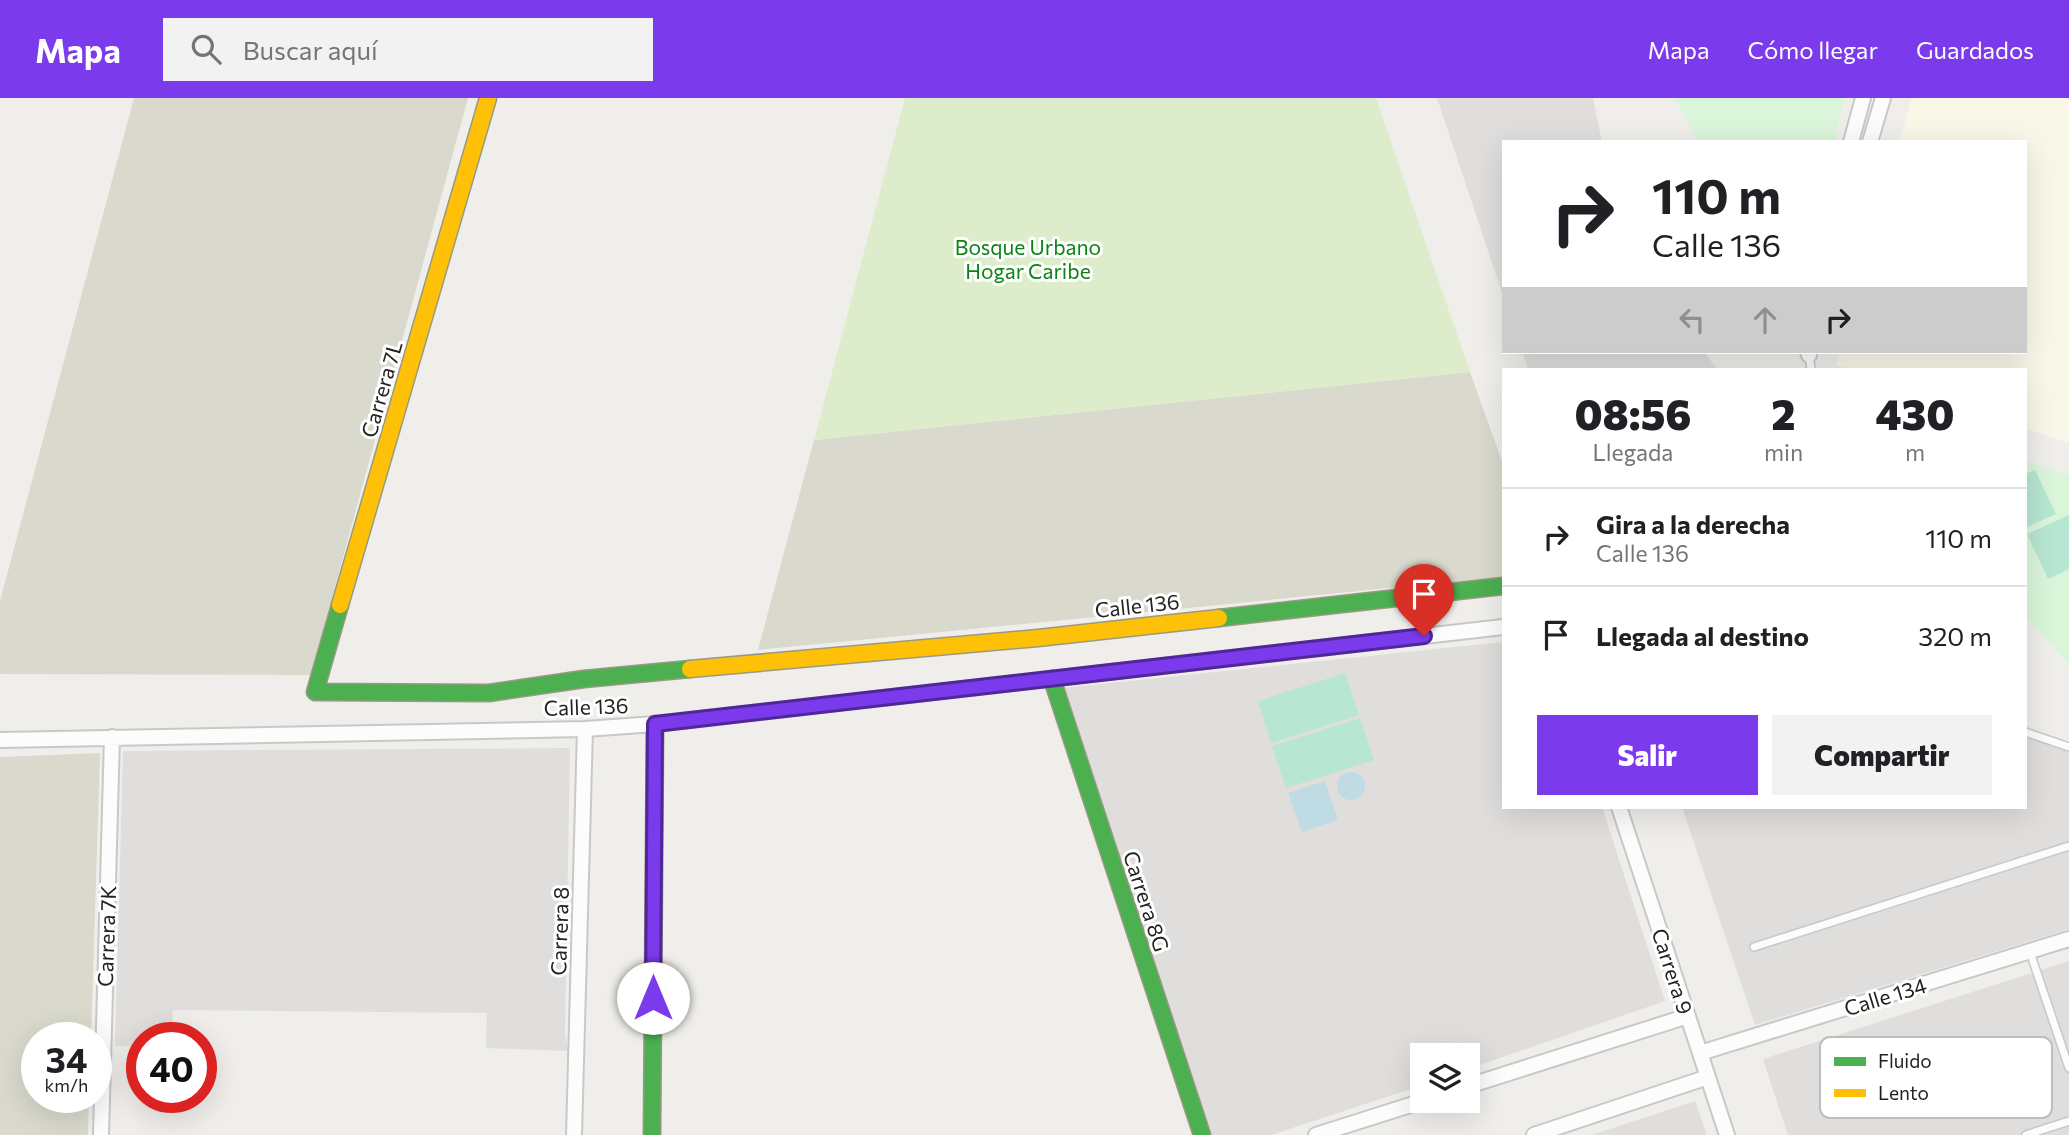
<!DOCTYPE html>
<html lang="es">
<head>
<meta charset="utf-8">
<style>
	:root { --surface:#fff; --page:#f2f2f2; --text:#202124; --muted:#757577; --line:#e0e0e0; --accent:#7c3aed }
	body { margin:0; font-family:Commissioner,sans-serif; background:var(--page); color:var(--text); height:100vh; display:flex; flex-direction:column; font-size:26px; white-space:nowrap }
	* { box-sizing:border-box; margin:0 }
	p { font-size:23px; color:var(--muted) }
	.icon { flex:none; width:38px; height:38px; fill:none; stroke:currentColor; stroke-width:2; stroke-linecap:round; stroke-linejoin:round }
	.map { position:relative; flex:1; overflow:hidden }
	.panel { position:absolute; left:1502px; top:270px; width:525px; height:441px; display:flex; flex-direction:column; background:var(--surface); border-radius:0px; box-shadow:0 7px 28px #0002 }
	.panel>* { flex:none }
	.guide { position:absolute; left:1502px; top:42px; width:525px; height:214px; border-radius:0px; box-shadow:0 7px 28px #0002; background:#fff; color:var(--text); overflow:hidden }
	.fabs { position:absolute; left:1410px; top:945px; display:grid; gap:14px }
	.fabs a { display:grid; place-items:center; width:70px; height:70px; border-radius:0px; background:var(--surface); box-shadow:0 7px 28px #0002; font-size:35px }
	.speed { position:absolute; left:21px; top:924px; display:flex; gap:14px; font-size:35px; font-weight:700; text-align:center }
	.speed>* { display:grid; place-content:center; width:91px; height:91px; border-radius:50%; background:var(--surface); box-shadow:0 7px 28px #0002; line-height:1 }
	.speed small { font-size:18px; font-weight:400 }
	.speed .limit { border:10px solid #d22; background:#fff; color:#111 }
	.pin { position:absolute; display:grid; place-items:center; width:60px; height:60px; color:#fff; margin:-72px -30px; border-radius:50% 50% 50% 0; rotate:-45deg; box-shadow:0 0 7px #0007 }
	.pin .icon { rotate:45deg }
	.me { position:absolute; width:77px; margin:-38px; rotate:0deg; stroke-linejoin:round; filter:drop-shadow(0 0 5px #0008) }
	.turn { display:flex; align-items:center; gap:24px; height:147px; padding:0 35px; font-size:32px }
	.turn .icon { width:91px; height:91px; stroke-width:2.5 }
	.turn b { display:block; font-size:49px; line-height:60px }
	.lanes { display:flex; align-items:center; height:66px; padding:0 35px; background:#0003; justify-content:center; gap:35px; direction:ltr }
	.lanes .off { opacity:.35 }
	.eta { display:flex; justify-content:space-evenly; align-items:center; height:119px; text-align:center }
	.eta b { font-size:42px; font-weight:800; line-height:49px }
	.cta { display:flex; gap:14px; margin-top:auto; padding:14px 35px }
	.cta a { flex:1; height:80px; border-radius:0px; background:var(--accent); color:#fff; font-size:28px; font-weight:800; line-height:80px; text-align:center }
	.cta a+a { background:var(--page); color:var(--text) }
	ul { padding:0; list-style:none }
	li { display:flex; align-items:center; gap:21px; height:98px; padding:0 35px; border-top:2px solid var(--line) }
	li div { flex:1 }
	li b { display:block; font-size:26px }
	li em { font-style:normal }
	header { display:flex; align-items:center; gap:42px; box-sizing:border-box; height:98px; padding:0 35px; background:var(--accent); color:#fff }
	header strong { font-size:33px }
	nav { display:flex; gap:38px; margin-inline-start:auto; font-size:24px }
	.search { width:490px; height:63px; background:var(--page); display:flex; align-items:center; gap:18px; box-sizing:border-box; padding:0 24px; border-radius:0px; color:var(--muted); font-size:26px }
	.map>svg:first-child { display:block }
	.residential { fill:#dfdedc }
	.education { fill:#f8f7e8 }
	.construction { fill:#d9d9cd }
	.grass { fill:#ddeccb }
	.park { fill:#daf5da }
	.pitch { fill:#b7e6d2 }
	.water { fill:#bfdbe3 }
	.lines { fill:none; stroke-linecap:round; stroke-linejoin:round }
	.lane-casing { stroke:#c9c8c7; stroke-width:10 }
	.street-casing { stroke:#c9c8c7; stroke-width:18 }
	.fast-casing { stroke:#999a82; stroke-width:19 }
	.slow-casing { stroke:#999a82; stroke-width:19 }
	.lane { stroke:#fdfcfc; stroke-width:7 }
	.street { stroke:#fdfcfc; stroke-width:14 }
	.fast { stroke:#4caf50; stroke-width:16 }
	.slow { stroke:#ffc107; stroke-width:16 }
	.route-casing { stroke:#51269a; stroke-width:18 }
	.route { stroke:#7c3aed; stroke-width:12 }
	.labels { text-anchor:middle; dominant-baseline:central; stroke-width:6; stroke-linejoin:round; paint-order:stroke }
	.park-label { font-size:21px; fill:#0c8416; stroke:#fff }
	.street-label { font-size:21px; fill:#222; stroke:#fff }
	.key { fill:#fff; stroke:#bdbdbd; stroke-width:2 }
	.key-label { font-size:19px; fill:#222 }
</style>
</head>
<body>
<header>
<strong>Mapa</strong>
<div class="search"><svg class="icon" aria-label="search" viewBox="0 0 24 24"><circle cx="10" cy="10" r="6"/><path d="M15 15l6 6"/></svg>Buscar aquí</div>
<nav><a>Mapa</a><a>Cómo llegar</a><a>Guardados</a></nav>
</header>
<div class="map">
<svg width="2069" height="1037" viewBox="0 0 2069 1037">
	<rect width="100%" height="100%" fill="#f0eeeb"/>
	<path class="residential" d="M1437,0H1593L1602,44H1503V198Z
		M1522,254H1704L1717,271H1528Z
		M1503,544V709H1602L1665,903L1468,971V957H1423V987L1271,1037H1212L1062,590Z
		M2025,628L2069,645V831L1755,927L1682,709H2025Z
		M570,650L565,934L568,953L486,950L487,915L173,912L171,940H142V948H115L123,653Z
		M2069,863V1037H1788L1763,961Z
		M1695,1003L1707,1037H1592Z"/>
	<path class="education" d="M1912,0H2069V345L2025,330V271H1850L1836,267L1840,254H2025V44H1899Z"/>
	<path class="construction" d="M134,0H468L311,577L0,576V503Z
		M1470,274L1503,366V479L758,552L814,342Z
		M100,655L91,940H37V999H89L88,1037H0V659Z"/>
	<path class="grass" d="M905,0H1376L1470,274L814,342Z"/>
	<path class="park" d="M1675,0H1845L1834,44H1698Z
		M2025,362L2069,377V566L2025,519Z"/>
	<path class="pitch" d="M2035,372L2056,416L2025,430V376Z
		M2069,417V471L2048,481L2027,436Z
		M1345,575L1359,617L1271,645L1258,603Z
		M1360,620L1374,662L1286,690L1272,648Z"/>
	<path class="water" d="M1337 688a14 14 0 1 1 28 0a14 14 0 1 1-28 0Z
		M1325,683L1338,722L1302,734L1288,695Z"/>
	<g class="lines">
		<g class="lane-casing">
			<path id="lane" d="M1809,257L1811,271
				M2025,634L2069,649
				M1754,849L2069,748
				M2030,854L2069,970
				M2026,1037L2069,1023"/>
		</g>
		<g class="street-casing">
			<path id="street" d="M1851,44L1863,0
				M1870,44L1883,0
				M1808,254L1809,257
				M0,642L585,631L655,626L1503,529
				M1619,709L1727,1037
				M1700,955L2069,841
				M1468,988L1688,918
				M101,1037L112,639
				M574,1037L585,631
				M1316,1037L1423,1003
				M1534,1037L1708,979"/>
		</g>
		<g class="fast-casing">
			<path id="fast" d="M340,507L315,594L489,595L584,581L690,571
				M1219,520L1503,488
				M1052,581L1202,1037
				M652,1037L655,626"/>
		</g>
		<g class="slow-casing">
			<path id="slow" d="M340,507L488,0
				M690,571L1038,540L1219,520"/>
		</g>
		<use href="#lane" class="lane"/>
		<use href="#street" class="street"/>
		<use href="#fast" class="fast"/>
		<use href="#slow" class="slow"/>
	</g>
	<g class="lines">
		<g class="route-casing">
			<path id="route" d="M653,900L655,626L1424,538"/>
		</g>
		<use href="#route" class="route"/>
	</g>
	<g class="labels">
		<g class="park-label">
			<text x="1028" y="148">Bosque Urbano<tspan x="1028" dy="24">Hogar Caribe</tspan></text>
		</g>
		<g class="street-label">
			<text transform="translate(381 291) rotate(-74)">Carrera 7L</text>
			<text transform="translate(1137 507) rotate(-6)">Calle 136</text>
			<text transform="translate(586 608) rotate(-2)">Calle 136</text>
			<text transform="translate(1147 803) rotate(72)">Carrera 8G</text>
			<text transform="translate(559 833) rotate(-88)">Carrera 8</text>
			<text transform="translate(106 838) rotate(-88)">Carrera 7K</text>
			<text transform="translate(1673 873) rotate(72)">Carrera 9</text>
			<text transform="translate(1885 898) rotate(-17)">Calle 134</text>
		</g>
	</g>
	<rect x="1820" y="939" width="232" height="81" rx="10" class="key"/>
	<rect x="1834" y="959" width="32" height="9" fill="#4caf50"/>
	<rect x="1834" y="991" width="32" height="8" fill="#ffc107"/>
	<g class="key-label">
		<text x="1878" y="970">Fluido</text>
		<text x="1878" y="1002">Lento</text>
	</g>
</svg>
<div class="fabs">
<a><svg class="icon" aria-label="layers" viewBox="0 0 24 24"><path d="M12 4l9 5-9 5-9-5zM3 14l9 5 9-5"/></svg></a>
</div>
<div class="speed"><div>34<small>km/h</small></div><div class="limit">40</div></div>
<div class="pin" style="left:1424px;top:538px;background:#d93025"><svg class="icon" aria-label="arrive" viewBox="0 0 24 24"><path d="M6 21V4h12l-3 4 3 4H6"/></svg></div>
<svg class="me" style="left:653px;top:900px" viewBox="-20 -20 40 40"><circle r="19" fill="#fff"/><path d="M0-13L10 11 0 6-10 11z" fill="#7c3aed"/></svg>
<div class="guide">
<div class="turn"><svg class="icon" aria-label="right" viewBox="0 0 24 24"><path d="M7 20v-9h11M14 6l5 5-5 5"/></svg><div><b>110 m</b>Calle 136</div></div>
<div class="lanes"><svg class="icon off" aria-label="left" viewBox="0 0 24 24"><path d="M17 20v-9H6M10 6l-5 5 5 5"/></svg><svg class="icon off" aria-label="ahead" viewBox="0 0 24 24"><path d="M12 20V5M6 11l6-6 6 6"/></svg><svg class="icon" aria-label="right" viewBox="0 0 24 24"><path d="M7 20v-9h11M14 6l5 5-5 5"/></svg></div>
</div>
<section class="panel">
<div class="eta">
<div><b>08:56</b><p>Llegada</p></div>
<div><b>2</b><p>min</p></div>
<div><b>430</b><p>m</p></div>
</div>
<ul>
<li><svg class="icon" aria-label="right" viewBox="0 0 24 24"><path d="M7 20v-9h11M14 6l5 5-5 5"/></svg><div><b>Gira a la derecha</b><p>Calle 136</p></div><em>110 m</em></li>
<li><svg class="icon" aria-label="arrive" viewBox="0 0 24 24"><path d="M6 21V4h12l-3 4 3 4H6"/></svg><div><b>Llegada al destino</b></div><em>320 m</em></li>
</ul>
<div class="cta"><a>Salir</a><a>Compartir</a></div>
</section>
</div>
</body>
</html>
